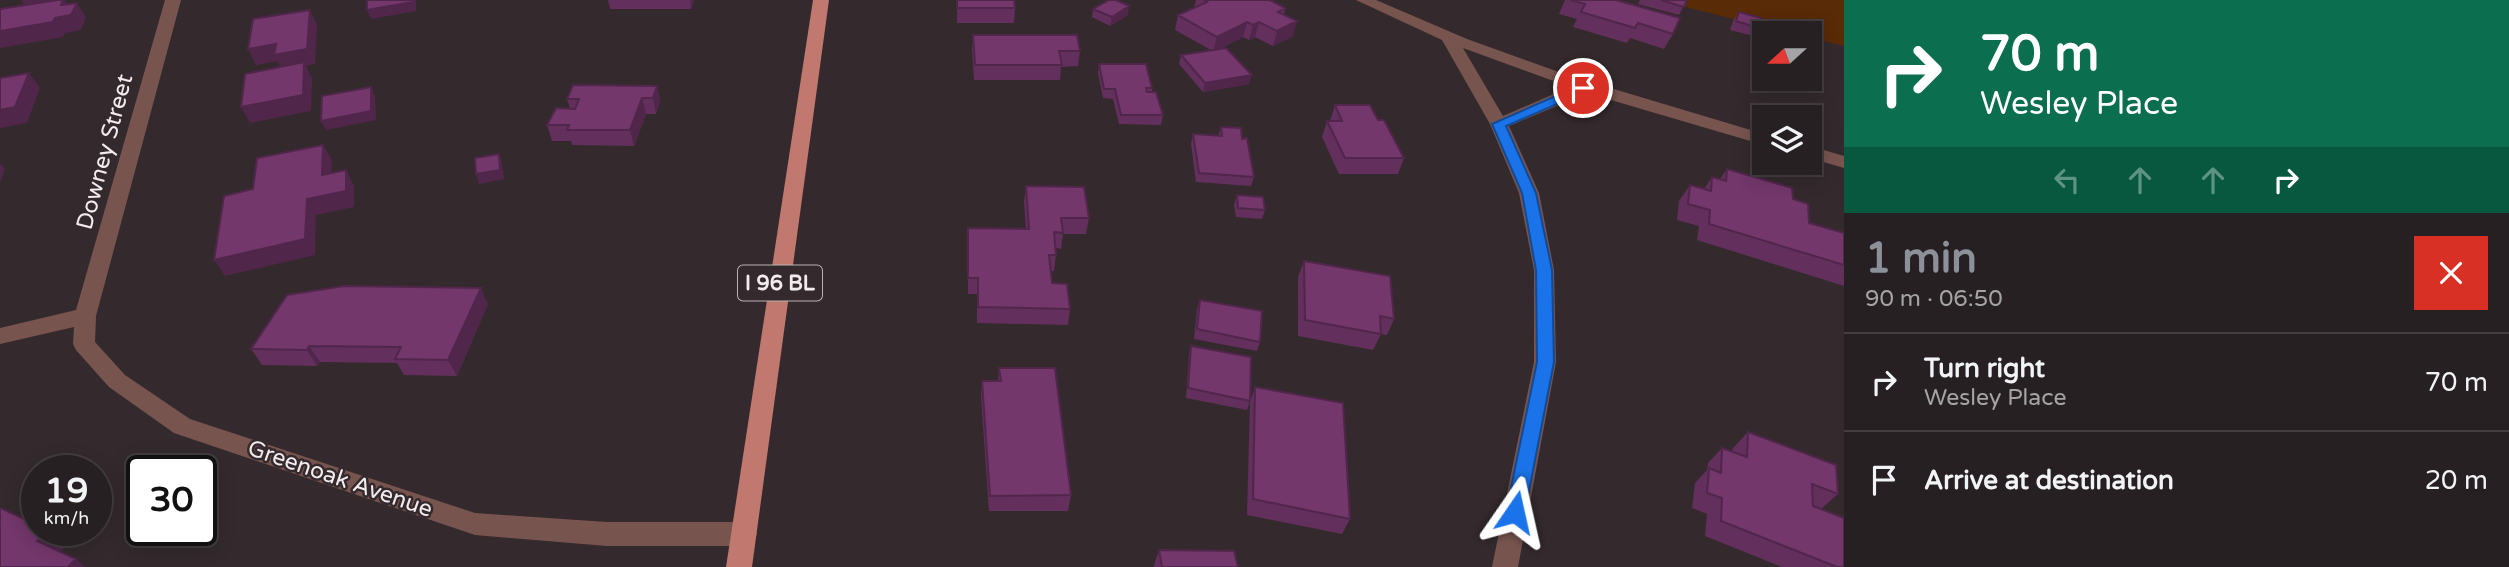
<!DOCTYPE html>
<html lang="en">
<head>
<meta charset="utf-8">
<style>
	:root { --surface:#272022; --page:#2f282a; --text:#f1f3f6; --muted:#a4a3a5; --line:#433e40; --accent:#8c9099 }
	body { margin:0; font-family:"Varela Round",sans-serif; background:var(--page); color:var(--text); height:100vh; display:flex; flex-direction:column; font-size:26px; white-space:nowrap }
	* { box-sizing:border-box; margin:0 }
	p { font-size:23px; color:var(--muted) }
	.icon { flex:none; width:38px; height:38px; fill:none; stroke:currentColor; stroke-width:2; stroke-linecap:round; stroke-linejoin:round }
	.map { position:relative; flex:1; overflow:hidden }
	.side { display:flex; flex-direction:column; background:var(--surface); width:665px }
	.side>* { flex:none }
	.top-card { background:#0b6e4f; color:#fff; overflow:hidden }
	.needle { width:46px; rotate:249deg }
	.buttons { position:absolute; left:1752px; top:21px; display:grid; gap:14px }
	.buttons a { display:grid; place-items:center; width:70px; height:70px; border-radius:0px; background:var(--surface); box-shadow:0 4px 18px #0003,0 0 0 2px var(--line); font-size:35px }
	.speed { position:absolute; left:21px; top:455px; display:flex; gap:14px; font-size:35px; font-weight:700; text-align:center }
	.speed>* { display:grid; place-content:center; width:91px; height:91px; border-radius:50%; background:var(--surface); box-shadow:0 4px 18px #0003,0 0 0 2px var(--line); line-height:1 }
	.speed small { font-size:18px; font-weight:400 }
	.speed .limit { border:4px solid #111; border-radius:10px; background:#fff; color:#111 }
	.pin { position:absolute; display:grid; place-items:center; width:60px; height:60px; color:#fff; margin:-30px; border:4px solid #fff; border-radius:50%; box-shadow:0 2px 7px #0007 }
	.me { position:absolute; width:77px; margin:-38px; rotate:11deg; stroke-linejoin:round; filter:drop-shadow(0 0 5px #0008) }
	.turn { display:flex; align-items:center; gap:24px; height:147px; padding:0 21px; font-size:32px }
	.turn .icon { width:91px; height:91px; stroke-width:2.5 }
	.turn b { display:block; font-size:49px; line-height:60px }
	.lanes { display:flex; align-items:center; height:66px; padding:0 21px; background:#0003; justify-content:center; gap:35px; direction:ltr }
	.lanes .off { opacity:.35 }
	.round { display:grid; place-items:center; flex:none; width:74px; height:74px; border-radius:0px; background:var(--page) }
	.headline { display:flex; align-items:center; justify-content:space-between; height:119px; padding:0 21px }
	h1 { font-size:42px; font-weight:700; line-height:52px; color:var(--accent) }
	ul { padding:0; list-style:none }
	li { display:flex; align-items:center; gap:21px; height:98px; padding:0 21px; border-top:2px solid var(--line) }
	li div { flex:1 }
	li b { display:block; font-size:26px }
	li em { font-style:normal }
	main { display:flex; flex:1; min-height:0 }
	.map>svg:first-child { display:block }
	.green { fill:#592b06 }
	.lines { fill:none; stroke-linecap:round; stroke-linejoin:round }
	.minor { fill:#78544f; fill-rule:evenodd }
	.major { fill:#c0786f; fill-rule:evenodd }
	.wall { fill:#632f5c }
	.shaded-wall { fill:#50264b }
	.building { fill:#73376b; stroke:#50264b; stroke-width:2 }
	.route { fill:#1a73e8; stroke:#114b97; stroke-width:2 }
	.labels { text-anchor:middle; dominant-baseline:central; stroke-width:5; stroke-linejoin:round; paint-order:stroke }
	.shield { fill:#342a2d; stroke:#bab2b4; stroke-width:2 }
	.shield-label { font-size:21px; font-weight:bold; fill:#f3ecee }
	.street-label { font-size:23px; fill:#f3ecee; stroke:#342a2d }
</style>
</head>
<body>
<main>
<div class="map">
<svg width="1844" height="567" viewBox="0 0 1844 567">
	<rect width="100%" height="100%" fill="#342a2d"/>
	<path class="green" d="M1657,0H1844V46L1810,38V33H1790Z"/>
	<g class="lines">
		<path class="minor" d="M165,0H181L96,316L95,342L125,375L190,419L475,513L607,522H744L753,526L757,534L753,542L744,546H607L475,535L174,433L109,387L76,350L73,344L74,327L0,344V328L76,310Z
			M1356,0H1376L1467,39L1567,75L1764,134V145L1587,93L1509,126L1539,193L1554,270L1556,362L1518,567H1492L1534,362V270L1519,193L1490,124L1442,40ZM1463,48L1570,87L1503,116Z
			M1810,146L1844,156V168L1810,158Z"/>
		<path class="major" d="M813,0H829L752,567H726Z"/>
	</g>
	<path class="wall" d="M608,0H694L691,9H610Z
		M957,0L1015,8L1014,23H957Z
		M1196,0H1272L1285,8L1284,14L1293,36L1273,46L1255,37L1249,40L1243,37L1219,49L1249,84L1203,92L1179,64L1181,55L1211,50L1175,30L1178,15L1194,8Z
		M1565,0H1616L1673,34L1664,49L1630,38L1627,43L1573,27L1577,19L1559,14Z
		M1640,0H1687L1679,15L1638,4Z
		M1093,9L1128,15L1110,26L1092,17Z
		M1739,12L1759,28L1753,36L1730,30L1733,21Z
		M973,35L1080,51L1078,66L1061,67L1060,80H974L972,50Z
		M1099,64L1152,88V92L1163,115L1161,125L1119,124L1113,99L1103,98L1098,73Z
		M657,86L660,101L656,114H646L634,146L572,145L571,141H552L547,125L570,108L567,99Z
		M1335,105L1378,120L1404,158L1398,174H1339L1322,137L1327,121H1330Z
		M1221,127L1242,139L1254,177L1251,186L1196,182L1191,144L1193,134L1218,136Z
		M1727,169L1793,199L1809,223L1844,233V286L1697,240L1699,226L1677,220L1679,201L1690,185L1704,189L1712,177L1720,179Z
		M1026,186L1089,218L1086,234H1063L1061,249L1056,248V255L1054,271H1050L1052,283L1070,309L1068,325L977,323V294H968V228L1026,229L1024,202Z
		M1237,195L1265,210L1262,219L1236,217L1234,205Z
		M1304,261L1394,319L1387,335L1381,334L1373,350L1298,336V277Z
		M1200,300L1260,342L1257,351L1194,339L1197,309Z
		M488,304L457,376L404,375L397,363L320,362L317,366L262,365L251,349Z
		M1191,346L1250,401L1247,410L1186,398L1189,355Z
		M999,368L1071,495L1068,511H989L981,397L982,381H998Z
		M1255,387L1350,519L1342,534L1247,515L1250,402Z
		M1748,432L1838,494L1821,509L1844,567H1782L1705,536L1707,514L1692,508L1695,483L1707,470L1708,463L1722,448L1732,452L1733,448Z
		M1159,550L1238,567H1154V565Z"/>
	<path class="shaded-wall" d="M21,0H65L72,13L77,3L86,17L81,30L65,33L63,37L0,48V31L26,7Z
		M413,0H416V11L371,19L367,10Z
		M690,0H694L691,9Z
		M1129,6L1128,15L1110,26L1112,17Z
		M310,10L317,25L315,64L306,66L312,78L311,111L250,123L241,107L282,70L277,61L256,65L248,49Z
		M1297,21L1293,36L1273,46L1277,31Z
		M1247,22L1243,37L1213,52L1217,37Z
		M1259,22L1255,37L1249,40L1253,25Z
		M29,73L40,88L27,123L0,128V110Z
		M1252,75L1249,84L1203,92L1205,83Z
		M657,86L660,101L656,114L653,98Z
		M371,87L375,96L376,120L326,130L321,121Z
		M642,98L646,114L634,146L630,130Z
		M323,145L332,160L331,191L322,175Z
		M499,154L502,163L504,179L479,184L476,174Z
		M0,163L5,169L0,183Z
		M346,170L354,186V207L316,215L315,255L225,276L214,260L307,199Z
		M481,288L488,304L457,376L448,360Z
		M309,346L320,362L317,366L307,350Z
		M49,531L66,546L55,556L37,541Z
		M76,559L85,567H68Z"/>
	<path class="building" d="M58,0H63L61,5L77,3L71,15L55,18L53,22L0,31V9Z
		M367,0H413V2L367,10Z
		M957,0H1014L1015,8H957Z
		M1109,0H1116L1129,6L1112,17L1093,9Z
		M1204,0H1270L1285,8L1278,12L1297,21L1277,31L1259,22L1253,25L1247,22L1217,37L1178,15L1207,2Z
		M1570,0H1616L1680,18L1673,34L1638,23L1635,28L1581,12L1585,4Z
		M1661,0H1687L1684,7Z
		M310,10L307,49L274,55L276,44L248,49L253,19Z
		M1739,12L1761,18L1759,28L1736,21Z
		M973,35H1077L1080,51H1059L1062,65H975Z
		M1226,48L1252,75L1205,83L1181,55Z
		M304,62L303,95L241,107L245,74Z
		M1099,64H1146L1152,88H1146L1147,92H1156L1163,115H1121L1115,89H1104Z
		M29,73L15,107L0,110V78Z
		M573,85L657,86L653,98H642L630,130H567L569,125H547L556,108L575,109L579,99H567Z
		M371,87V111L321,121L322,96Z
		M1335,105H1370L1378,120H1384L1404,158H1345L1327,121H1342Z
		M1221,127L1241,128L1242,139L1247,138L1254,177L1199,173L1193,134L1222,136Z
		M323,145L322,175L346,170V191L307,199L305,239L214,260L224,196L253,189L257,158Z
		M499,154L500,170L476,174L475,158Z
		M1727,169L1792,188L1793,199L1808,204L1809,223L1844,233V265L1709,224L1710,210L1688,204L1690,185L1711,191L1712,177L1726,181Z
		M1026,186L1084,187L1089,218H1061L1063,233L1054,232L1056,255H1049L1052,283L1067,284L1070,309L978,307V278H968V228L1029,229Z
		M1237,195L1263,197L1265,210L1238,208Z
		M1304,261L1390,276L1394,319L1380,316L1381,334L1305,320Z
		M344,286L481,288L448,360L395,359L401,347L309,346L307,350L251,349L287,295Z
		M1200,300L1262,311L1260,342L1197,329Z
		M1191,346L1251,357L1250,401L1188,388Z
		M999,368H1055L1071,495L990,496L982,381H1001Z
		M1255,387L1343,403L1350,519L1253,499Z
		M1748,432L1836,465L1838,494L1812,484L1813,506L1844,518V567H1837L1721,521L1722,498L1707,493L1709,468L1721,473L1722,448L1747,457Z
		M0,508L37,525V530L49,531L37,541L76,559L68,567H0Z
		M1159,550L1234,551L1238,567H1162Z"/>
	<path class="route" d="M1583,84L1587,85V91L1506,126L1536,193L1552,270L1554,362L1525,512L1522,518L1515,521L1508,518L1506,512L1537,362L1536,270L1522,193L1492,124Z"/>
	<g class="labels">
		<rect class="shield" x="738" y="265.5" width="84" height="35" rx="5"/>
		<g class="shield-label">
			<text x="780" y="283">I 96 BL</text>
		</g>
		<g class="street-label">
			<text transform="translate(105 152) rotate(-75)">Downey Street</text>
			<text transform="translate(340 479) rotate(19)">Greenoak Avenue</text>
		</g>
	</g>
</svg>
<div class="buttons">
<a><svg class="needle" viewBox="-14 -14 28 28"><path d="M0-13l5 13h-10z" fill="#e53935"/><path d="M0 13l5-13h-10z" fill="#a4a3a5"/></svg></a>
<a><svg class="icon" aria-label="layers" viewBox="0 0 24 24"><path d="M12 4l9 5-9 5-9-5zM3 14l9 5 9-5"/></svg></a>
</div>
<div class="speed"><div>19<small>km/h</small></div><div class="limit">30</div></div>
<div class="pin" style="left:1583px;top:88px;background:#d93025"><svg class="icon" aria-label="arrive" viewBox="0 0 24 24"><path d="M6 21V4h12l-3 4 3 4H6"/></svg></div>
<svg class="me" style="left:1515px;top:512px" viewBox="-20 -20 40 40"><path d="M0-17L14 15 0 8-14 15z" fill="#1a73e8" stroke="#fff" stroke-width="4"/></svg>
</div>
<section class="side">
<div class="top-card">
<div class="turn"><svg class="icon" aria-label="right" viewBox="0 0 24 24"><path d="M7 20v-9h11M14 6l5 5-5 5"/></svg><div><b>70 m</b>Wesley Place</div></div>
<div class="lanes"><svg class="icon off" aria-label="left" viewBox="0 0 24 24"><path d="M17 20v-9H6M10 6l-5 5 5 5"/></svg><svg class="icon off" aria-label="ahead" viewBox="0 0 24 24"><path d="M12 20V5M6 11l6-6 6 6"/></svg><svg class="icon off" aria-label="ahead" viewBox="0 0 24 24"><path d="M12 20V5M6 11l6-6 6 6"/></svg><svg class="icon" aria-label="right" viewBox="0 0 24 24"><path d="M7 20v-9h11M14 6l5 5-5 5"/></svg></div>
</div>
<div class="headline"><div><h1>1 min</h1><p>90 m · 06:50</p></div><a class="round" style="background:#d93025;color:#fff"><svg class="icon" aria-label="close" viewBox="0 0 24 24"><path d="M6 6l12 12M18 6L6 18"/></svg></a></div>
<ul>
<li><svg class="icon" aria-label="right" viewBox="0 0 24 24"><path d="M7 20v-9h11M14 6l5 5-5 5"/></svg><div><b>Turn right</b><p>Wesley Place</p></div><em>70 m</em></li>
<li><svg class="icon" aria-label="arrive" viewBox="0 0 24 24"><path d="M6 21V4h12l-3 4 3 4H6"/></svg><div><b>Arrive at destination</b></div><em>20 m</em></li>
</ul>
</section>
</main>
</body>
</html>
